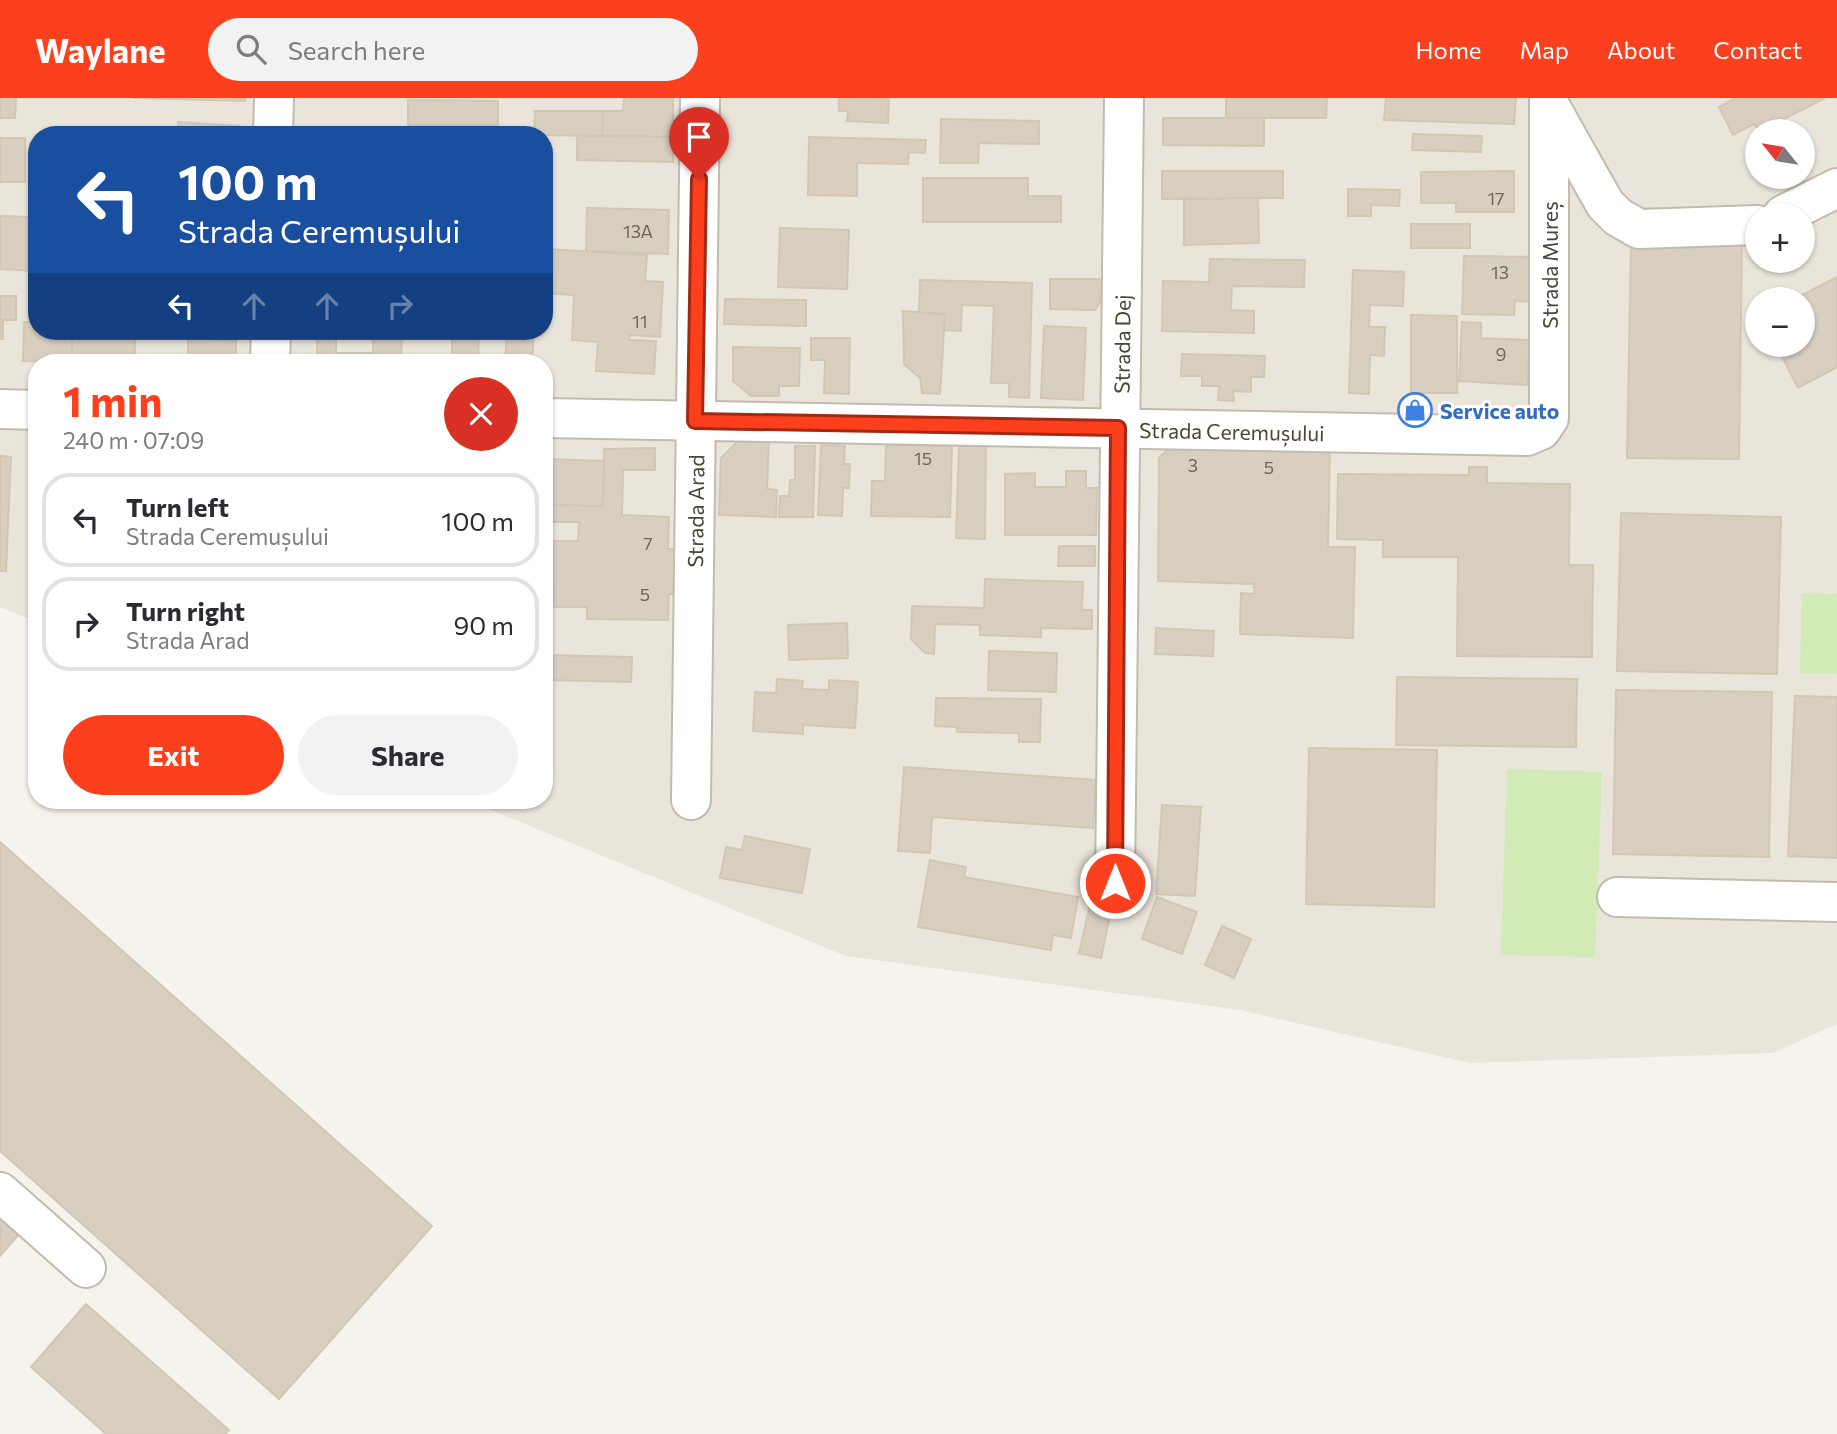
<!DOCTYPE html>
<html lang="en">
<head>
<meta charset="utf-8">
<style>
	:root { --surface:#fff; --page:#f2f2f3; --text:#2b2b33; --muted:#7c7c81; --line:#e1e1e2; --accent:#fc3f1d }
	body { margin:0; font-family:Commissioner,sans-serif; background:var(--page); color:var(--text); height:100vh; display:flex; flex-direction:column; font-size:26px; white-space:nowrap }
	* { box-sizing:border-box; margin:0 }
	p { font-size:23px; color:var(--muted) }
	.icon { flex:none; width:38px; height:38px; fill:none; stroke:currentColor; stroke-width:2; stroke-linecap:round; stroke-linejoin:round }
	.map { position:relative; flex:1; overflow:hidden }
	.details { position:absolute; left:28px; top:256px; width:525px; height:455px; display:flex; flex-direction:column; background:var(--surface); border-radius:28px; box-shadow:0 2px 5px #0004 }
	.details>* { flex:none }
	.top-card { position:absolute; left:28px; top:28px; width:525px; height:214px; border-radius:28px; box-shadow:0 2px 5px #0004; background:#1a4fa0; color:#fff; overflow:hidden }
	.needle { width:46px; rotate:300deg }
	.tools { position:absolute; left:1745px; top:21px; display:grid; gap:14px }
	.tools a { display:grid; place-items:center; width:70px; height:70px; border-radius:50%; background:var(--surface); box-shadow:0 2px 5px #0004; font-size:35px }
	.pin { position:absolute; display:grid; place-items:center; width:60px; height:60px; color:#fff; margin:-72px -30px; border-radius:50% 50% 50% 0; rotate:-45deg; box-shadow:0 0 7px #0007 }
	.pin .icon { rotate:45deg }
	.me { position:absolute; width:77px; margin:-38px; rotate:0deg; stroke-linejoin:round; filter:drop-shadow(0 0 5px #0008) }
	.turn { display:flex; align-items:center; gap:24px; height:147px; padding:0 35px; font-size:32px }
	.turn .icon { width:91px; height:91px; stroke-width:2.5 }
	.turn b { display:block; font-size:49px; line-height:60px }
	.lanes { display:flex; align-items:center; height:66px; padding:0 35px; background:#0003; justify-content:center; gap:35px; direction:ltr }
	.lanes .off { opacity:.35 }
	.round { display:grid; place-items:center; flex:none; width:74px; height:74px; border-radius:37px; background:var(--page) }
	.summary { display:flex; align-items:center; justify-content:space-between; height:119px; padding:0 35px }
	h1 { font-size:42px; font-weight:700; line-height:52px; color:var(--accent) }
	.button { display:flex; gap:14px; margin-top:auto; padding:14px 35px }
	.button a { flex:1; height:80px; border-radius:42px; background:var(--accent); color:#fff; font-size:28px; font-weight:700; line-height:80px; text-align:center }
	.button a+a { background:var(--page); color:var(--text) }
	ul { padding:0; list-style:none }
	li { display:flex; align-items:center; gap:21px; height:94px; margin:0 14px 10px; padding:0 21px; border:4px solid var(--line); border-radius:28px }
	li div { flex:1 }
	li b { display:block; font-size:26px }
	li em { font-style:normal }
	header { display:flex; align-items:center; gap:42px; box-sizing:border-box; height:98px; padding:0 35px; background:var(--accent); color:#fff }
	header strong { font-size:33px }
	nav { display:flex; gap:38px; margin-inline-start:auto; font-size:24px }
	.search { width:490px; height:63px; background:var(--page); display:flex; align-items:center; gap:18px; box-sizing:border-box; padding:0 24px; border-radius:38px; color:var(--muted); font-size:26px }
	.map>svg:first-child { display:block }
	.residential { fill:#eae5da; fill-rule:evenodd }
	.green { fill:#d2eab5 }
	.building { fill:#d8cfc1; stroke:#d3c7b4; stroke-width:2 }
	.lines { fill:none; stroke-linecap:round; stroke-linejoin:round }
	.minor-casing { stroke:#c2bbae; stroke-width:42 }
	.minor { stroke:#fff; stroke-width:38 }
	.route-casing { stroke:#a42913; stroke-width:18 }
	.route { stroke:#fc3f1d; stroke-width:12 }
	.labels { text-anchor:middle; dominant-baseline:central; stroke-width:6; stroke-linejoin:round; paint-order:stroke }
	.number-label { font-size:18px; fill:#6e675b }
	.street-label { font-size:21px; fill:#4b4439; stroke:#fff }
	.shop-label { font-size:21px; font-weight:bold; fill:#366cbe; stroke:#fff; text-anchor:start }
</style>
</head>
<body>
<header>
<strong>Waylane</strong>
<div class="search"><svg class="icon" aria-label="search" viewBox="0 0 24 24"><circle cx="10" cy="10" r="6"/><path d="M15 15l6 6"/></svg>Search here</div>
<nav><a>Home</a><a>Map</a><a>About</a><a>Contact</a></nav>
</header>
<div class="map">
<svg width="1837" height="1336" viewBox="0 0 1837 1336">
	<rect width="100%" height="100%" fill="#f6f3ec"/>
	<path class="residential" d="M0,0H1837V926L1773,955L1470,965L1240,912L846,858L467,702H544V264H37V524L0,509ZM1757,33H1802V79H1757ZM37,37H544V233H37ZM1757,117H1802V163H1757ZM1757,201H1802V247H1757Z"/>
	<path class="green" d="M1802,495L1837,496V576L1800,575Z
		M1507,671L1602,674L1595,859L1501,857Z"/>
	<path class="building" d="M0,0H16L15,20H0Z
		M133,0H246L245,3Z
		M624,0H673V39L602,38L603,13H623Z
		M839,0H889L888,25L847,23L848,13H839Z
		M1226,0H1327L1326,20H1226Z
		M1386,0H1516L1514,26L1384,22Z
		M1736,0H1825L1761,33L1754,26L1733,37L1719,9Z
		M408,2L498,3V28H408Z
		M535,13H603L602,38L534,37Z
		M1163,20H1264V48L1163,47Z
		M941,21L1039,23V46L979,45L978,65H940Z
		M178,24L239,28V37H177Z
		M1413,36L1482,38L1481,54L1412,52Z
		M577,37L673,39V64L577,62Z
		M809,39L926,42L925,55L909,54L908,66L857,65V98L808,97Z
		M0,40H25V84H0Z
		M1162,73H1283V100L1162,101Z
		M1514,73V114H1456V105H1421V74Z
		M923,80H1028V98H1061V124H923Z
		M1348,91L1400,92L1399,108L1371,107V118H1348Z
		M1258,100L1259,145L1184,147V101Z
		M587,110L669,112L668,156L586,153Z
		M0,118L35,119L32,173L0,171Z
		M1411,126H1470V150H1411Z
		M780,130L849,132L847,191L778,189Z
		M1631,144L1742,145L1739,361L1627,360Z
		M545,151L647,157L645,183L663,184L660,239L630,237L629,242L656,243L654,276L596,273L598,244L572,242L574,197L544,195Z
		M1464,158L1536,159V204L1515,203L1514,217L1462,216Z
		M1210,161L1305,162L1304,189L1232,188L1231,212L1254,213V235L1162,233L1163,183L1209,184Z
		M1353,172L1404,174L1403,208L1370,207L1369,229H1385L1384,258L1370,257L1369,296L1349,295Z
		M1837,179V269L1798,290L1776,247H1802V201H1795Z
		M1050,181H1102L1101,203L1095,212L1050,211Z
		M920,182L1032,185L1029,300L1009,299V285H991L994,208L962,207L961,233L944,232L945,216L919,215Z
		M0,198H16V222H3V241H0Z
		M725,201L806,202V228L724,226Z
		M903,213L945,216L940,296L922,295L920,280L904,266Z
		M1411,217L1457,218V295H1411Z
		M24,224H37V233H72V264L23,263Z
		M1462,224L1481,225V240L1529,242L1528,287L1459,283Z
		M1044,228L1086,230L1083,302L1041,300Z
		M317,233H336V255H373V233H402L401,264H317Z
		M410,233H452V236H410Z
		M452,233H479L478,264H452Z
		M507,233H534L532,264H505Z
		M72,239H135V263L72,264Z
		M811,240H850L849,296L824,295L825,262H811Z
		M188,241L236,242V264H188Z
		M733,249L800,250L799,288H779V298H751L733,283Z
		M1182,256L1265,258L1264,279H1251V294L1233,293L1234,303L1218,302L1219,288H1202V278H1181Z
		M741,340L769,341L767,391L777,392L776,419L719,417L721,360Z
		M1174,345L1330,348L1328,449H1355L1353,540L1240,536L1241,495L1254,496V486L1158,483L1159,360Z
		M821,347L845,348L844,366H850L849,390H843L842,418L818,417Z
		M886,347L952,348L950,419L871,418L872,383H885Z
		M795,348H815L813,419H779L780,398H789L790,382H795Z
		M959,348H986L985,441L956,440Z
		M655,350V372H623L622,417L669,419L668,451H680L679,496H669L668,522L587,521V509H553V484H544V443H578L579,424H548V407L603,408L604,351Z
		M0,358L11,359L6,473H0Z
		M549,361L604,363L603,408L548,407Z
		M1469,369H1487V385L1570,386L1569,467H1593L1592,559L1457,558L1458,459H1383V442L1337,441L1338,376L1469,377Z
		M1066,373H1086V390H1097L1096,437H1005V376L1035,375V389H1066Z
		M1621,415L1781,419L1777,576L1617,573Z
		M1059,448H1095V468H1058Z
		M985,481L1083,484L1082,512H1092V531L1041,530V539L980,537V527L935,526L934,556L925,555L911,541L912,508L984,510Z
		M847,525L848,560L789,562L788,527Z
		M1156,530L1214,533L1213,558L1155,556Z
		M989,553L1057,555L1056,594L988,592Z
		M544,557L632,559L631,584L544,582Z
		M1397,579L1577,581L1576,649L1396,647Z
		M777,581L803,583L802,591L829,592V582L858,584L855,630L803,627V636L753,633L755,594L776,595Z
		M1616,592L1772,594L1769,759L1613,756Z
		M1795,598L1837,599V760L1788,758Z
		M936,600L1041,601L1040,644H1019V635L957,634V629L935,628Z
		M1309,650L1437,652L1434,809L1306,806Z
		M904,669L1096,682L1093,730L932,719L930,755L898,753Z
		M1162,707L1201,709L1195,798L1156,796Z
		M745,738L810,751L802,795L720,780L726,749L742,752Z
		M0,744L432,1128L279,1301L0,1053Z
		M930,762L966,769L964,779L1078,799L1071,840L1053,837L1051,852L918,829Z
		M1157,799L1197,814L1182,856L1142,841Z
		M1090,807L1111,812L1101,860L1079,855Z
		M1222,828L1251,841L1234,880L1205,867Z
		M0,1119L19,1136L0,1158Z
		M86,1206L229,1332L225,1336H106L31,1269Z"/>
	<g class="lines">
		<g class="minor-casing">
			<g id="minor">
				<path d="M1550,8L1605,106L1618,119L1639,131L1757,127"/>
				<path d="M273,37L274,0"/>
				<path d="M1783,117L1837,90"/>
				<path d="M270,264L271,233"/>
				<path d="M0,311L37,312"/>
				<path id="s1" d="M544,320L1527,338L1541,332L1549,320V0"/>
				<path id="s2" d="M691,702L700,0"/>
				<path id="s3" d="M1115,785L1124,0"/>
				<path d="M1617,799L1837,804"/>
				<path d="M0,1094L86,1170"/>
			</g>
		</g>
		<use href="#minor" class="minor"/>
	</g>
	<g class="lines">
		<g class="route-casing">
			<path id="route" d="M699,81L695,323L1118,330L1115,785"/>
		</g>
		<use href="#route" class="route"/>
	</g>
	<defs>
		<g id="shop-ring" transform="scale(1.75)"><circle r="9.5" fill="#fff" stroke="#3f7fe0" stroke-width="1.5"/><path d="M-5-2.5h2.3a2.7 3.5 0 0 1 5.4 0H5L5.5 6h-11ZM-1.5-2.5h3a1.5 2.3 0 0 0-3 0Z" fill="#3f7fe0"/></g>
	</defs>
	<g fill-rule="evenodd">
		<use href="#shop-ring" x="1415" y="312"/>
	</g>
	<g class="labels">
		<g class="number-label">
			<text x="1496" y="100">17</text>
			<text x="638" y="133">13A</text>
			<text x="1500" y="174">13</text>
			<text x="640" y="223">11</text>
			<text x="1501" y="256">9</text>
			<text x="923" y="360">15</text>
			<text x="1193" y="367">3</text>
			<text x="1269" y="369">5</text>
			<text x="648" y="445">7</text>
			<text x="645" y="496">5</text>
		</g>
		<g class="street-label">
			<text transform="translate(1549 167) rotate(-90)">Strada Mureș</text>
			<text stroke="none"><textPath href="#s3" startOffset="539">Strada Dej</textPath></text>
			<text stroke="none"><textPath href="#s1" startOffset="688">Strada Ceremușului</textPath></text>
			<text stroke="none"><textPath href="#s2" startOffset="289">Strada Arad</textPath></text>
		</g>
		<g class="shop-label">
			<text x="1440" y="312">Service auto</text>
		</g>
	</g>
</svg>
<div class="tools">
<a><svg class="needle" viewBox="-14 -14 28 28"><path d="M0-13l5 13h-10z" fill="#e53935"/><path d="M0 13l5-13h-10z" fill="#7c7c81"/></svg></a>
<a>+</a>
<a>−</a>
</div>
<div class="pin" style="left:699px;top:81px;background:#d93025"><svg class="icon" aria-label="arrive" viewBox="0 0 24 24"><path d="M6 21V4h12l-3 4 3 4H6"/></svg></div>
<svg class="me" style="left:1115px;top:785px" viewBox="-20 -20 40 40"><circle r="17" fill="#fc3f1d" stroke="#fff" stroke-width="3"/><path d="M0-11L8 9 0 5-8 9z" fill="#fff"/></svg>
<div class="top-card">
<div class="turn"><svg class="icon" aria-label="left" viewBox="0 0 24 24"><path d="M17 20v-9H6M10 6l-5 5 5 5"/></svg><div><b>100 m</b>Strada Ceremușului</div></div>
<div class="lanes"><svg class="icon" aria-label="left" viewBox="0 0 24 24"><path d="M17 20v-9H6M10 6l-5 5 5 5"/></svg><svg class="icon off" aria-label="ahead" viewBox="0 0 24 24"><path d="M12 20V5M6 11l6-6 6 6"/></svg><svg class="icon off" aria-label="ahead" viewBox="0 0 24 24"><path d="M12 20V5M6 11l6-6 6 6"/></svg><svg class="icon off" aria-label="right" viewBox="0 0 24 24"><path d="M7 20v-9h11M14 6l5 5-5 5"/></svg></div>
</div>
<section class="details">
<div class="summary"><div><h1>1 min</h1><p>240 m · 07:09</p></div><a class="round" style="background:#d93025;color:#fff"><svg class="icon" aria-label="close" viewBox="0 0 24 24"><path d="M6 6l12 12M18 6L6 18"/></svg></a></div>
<ul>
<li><svg class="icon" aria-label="left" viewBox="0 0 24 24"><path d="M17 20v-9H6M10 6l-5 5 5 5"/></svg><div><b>Turn left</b><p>Strada Ceremușului</p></div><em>100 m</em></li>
<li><svg class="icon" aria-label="right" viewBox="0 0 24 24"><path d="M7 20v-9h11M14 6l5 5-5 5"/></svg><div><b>Turn right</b><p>Strada Arad</p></div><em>90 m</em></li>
</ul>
<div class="button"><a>Exit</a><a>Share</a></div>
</section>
</div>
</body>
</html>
